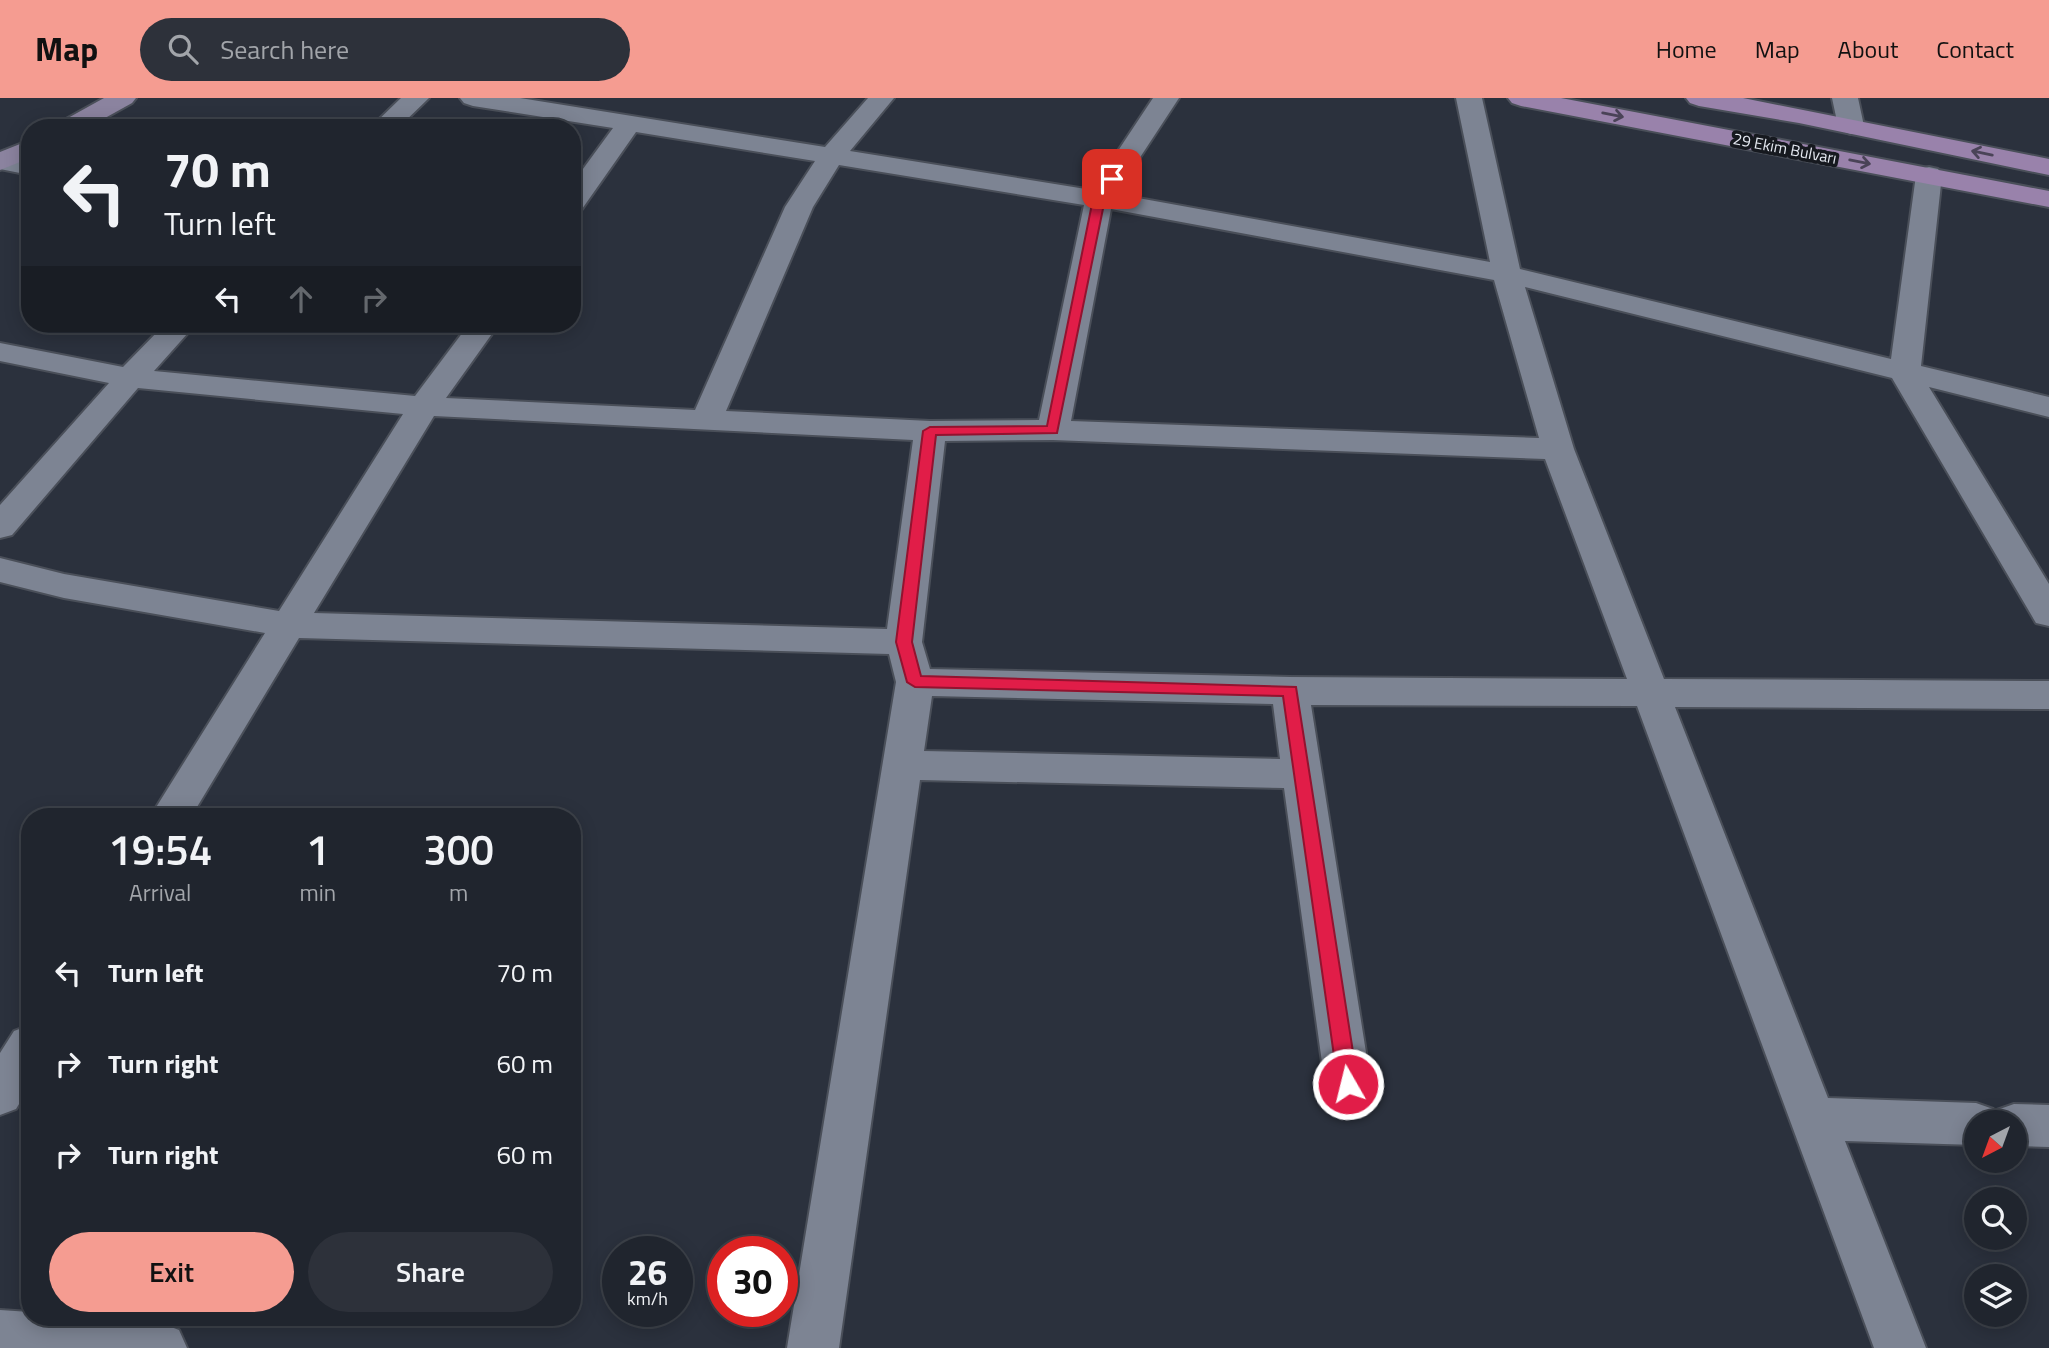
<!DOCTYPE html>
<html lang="en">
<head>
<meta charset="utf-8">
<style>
	:root { --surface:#20252e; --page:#2d313a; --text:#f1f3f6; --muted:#a2a5aa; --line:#3d424a; --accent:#f59c91 }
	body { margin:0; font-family:"Titillium Web",sans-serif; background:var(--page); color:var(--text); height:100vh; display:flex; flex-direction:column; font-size:26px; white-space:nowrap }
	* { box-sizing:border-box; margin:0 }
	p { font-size:23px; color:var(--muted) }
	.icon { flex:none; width:38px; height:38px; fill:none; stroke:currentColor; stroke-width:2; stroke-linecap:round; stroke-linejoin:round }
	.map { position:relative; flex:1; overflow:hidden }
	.drawer { position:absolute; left:21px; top:710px; width:560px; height:518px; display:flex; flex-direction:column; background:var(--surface); border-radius:28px; box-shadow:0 4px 18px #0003,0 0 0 2px var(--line) }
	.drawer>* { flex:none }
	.top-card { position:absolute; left:21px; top:21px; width:560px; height:214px; border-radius:28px; box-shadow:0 4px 18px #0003,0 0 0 2px var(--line); background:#20252e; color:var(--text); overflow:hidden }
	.needle { width:46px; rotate:221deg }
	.buttons { position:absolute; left:1964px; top:1012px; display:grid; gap:14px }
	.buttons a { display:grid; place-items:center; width:63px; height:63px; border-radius:50%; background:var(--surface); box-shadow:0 4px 18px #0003,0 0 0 2px var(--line); font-size:35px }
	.speed { position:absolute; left:602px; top:1138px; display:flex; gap:14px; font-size:35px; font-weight:700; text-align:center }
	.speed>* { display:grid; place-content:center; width:91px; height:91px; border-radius:50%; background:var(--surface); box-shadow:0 4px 18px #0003,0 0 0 2px var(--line); line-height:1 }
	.speed small { font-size:18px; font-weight:400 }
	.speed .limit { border:10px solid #d22; background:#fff; color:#111 }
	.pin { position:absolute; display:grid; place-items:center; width:60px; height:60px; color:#fff; margin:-30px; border-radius:14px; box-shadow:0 4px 10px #0006 }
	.me { position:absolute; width:77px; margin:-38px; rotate:352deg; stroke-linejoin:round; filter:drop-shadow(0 0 5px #0008) }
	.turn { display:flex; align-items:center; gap:24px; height:147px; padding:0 28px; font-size:32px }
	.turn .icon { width:91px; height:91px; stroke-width:2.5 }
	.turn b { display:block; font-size:49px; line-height:60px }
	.lanes { display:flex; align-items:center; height:66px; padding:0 28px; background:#0003; justify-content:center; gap:35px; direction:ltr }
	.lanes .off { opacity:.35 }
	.eta { display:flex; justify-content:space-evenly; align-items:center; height:119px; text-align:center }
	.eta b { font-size:42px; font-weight:600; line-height:49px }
	.button { display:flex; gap:14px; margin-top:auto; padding:14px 28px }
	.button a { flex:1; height:80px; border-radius:42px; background:var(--accent); color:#111; font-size:28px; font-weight:600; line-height:80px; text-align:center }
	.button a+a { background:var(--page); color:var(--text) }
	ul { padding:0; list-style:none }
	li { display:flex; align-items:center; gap:21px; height:91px; padding:0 28px }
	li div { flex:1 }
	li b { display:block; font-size:26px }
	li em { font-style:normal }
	header { display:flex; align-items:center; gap:42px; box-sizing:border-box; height:98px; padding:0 35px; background:var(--accent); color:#111 }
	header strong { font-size:33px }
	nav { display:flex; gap:38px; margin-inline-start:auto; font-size:24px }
	.search { width:490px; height:63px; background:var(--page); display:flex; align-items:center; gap:18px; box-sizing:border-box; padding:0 24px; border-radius:38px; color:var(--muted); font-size:26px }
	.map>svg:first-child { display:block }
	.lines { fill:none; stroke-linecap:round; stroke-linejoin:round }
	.street-casing { stroke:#4a4f59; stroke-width:4 }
	.secondary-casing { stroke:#4a4f59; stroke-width:4 }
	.primary-casing { stroke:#4a4f59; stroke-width:4 }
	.street { fill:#7d8493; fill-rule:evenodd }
	.secondary { fill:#8b839f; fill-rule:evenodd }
	.primary { fill:#9982ab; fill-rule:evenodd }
	.oneway { stroke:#4a4357 }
	.route { fill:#e11d48; stroke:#92132f; stroke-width:2 }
	.labels { text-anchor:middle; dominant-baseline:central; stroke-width:7; stroke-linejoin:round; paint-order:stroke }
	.far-street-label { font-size:16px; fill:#e4e8f0; stroke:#16191f }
</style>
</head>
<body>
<header>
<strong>Map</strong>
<div class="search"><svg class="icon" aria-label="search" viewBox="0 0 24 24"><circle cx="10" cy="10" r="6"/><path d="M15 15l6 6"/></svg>Search here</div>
<nav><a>Home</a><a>Map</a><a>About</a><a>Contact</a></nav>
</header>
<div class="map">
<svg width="2049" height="1250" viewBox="0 0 2049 1250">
	<rect width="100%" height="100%" fill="#2b313d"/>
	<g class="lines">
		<g class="street-casing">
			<path id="street" d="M401,0H429L398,30H370Z
				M460,0H520L825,49L868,0H894L850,53L1092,92L1153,0H1179L1116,96L1490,164L1456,0H1482L1520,171L1891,261L1916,77L1920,71L1929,69L1938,71L1942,77L1921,268L2049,299V319L1929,289L2049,486V528L2036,525L1892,280L1525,189L1574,351L1664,581L2049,583V611L1675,609L1828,1000L1976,1005L1993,1011L1995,1017L1997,1012L2014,1006L2049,1007V1049L2014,1048V1024H1976V1047L1845,1043L1926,1250H1874L1637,608L1311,607L1371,986L1364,1000L1348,1006L1332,1000L1325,986L1284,690L920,682L839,1250H787L896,584L889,556L299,540L191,719H150L265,535L64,500L0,484V460L64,476L279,513L403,316L138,290L12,437L0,440V407L109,285L0,263V245L123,269L165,226H196L154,273L415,298L469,226H499L446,300L695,312L785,109L815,63L636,34L582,111L572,113V86L613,30L473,8L464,5ZM839,67L1084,107L1039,322L930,323L726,313L813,109ZM1111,111L1494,182L1539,340L1071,323ZM434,318L913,342L887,531L314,515ZM1053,342L1545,361L1627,581L1290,579L930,571L922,544L945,343ZM932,598L1273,606L1280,661L924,653Z
				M1832,0H1858L1864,28L1860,33L1851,36L1842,33L1838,28Z
				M0,55L30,61V77L0,71Z
				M30,927V988L16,1011L0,1017V955L14,933Z
				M0,1212L30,1214V1220C78,1220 134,1213 179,1232L187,1250H0Z"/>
		</g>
		<g class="secondary-casing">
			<path id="secondary" d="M104,0H136L132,5L87,30H55L59,25Z
				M30,42V60L0,72V54Z"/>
		</g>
		<g class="primary-casing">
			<path id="primary" d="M1508,0H1561L2049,93V109L1521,8L1512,5Z
				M1686,0H1743L2049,61V77L1799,25L1699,8L1690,5Z"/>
		</g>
		<use href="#street" class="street"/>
		<use href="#secondary" class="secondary"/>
		<use href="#primary" class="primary"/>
	</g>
	<defs><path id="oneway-shaft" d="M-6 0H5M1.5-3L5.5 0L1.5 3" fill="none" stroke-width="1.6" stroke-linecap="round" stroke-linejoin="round" transform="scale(1.75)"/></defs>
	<g class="oneway">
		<use href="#oneway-shaft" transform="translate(1613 17) rotate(11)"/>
		<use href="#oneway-shaft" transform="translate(1982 55) rotate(-168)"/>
		<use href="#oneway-shaft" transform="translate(1860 64) rotate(11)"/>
	</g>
	<path class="route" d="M1112,78L1118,81L1105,101L1057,335L936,337L912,544L921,578L1296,589L1358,986L1355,992L1348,994L1341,992L1338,986L1283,598L915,589L907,584L896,544L923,333L930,329L1047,328L1093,101L1109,79Z"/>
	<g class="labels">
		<g class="far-street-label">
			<text transform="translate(1785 50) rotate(11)">29 Ekim Bulvarı</text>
		</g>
	</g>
</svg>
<div class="buttons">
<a><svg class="needle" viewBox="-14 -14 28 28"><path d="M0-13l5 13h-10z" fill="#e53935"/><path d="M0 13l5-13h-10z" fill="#a2a5aa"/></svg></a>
<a><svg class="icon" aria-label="search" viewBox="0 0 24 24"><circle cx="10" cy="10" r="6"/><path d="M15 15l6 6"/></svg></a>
<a><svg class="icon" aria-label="layers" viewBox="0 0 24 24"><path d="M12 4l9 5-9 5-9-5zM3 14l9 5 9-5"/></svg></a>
</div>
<div class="speed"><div>26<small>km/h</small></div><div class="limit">30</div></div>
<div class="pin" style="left:1112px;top:81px;background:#d93025"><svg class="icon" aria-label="arrive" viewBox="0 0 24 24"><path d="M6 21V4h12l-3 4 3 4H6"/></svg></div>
<svg class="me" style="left:1348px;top:986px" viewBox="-20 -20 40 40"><circle r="17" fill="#e11d48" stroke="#fff" stroke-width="3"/><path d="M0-11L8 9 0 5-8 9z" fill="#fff"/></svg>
<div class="top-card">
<div class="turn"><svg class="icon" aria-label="left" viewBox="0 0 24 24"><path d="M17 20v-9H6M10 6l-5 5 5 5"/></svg><div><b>70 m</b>Turn left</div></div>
<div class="lanes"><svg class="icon" aria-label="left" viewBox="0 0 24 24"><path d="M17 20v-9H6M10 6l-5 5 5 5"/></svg><svg class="icon off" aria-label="ahead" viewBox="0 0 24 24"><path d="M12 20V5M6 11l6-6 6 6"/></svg><svg class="icon off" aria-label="right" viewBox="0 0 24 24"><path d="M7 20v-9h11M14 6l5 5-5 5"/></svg></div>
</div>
<section class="drawer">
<div class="eta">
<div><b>19:54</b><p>Arrival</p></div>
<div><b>1</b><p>min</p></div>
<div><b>300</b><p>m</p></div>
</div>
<ul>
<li><svg class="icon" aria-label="left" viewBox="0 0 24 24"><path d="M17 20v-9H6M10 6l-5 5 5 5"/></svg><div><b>Turn left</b></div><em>70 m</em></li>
<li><svg class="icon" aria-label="right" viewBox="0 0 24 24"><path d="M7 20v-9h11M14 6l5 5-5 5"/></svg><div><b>Turn right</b></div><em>60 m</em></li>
<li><svg class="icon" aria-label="right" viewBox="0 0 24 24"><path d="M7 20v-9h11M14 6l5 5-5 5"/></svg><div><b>Turn right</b></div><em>60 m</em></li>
</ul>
<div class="button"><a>Exit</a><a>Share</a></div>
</section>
</div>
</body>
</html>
